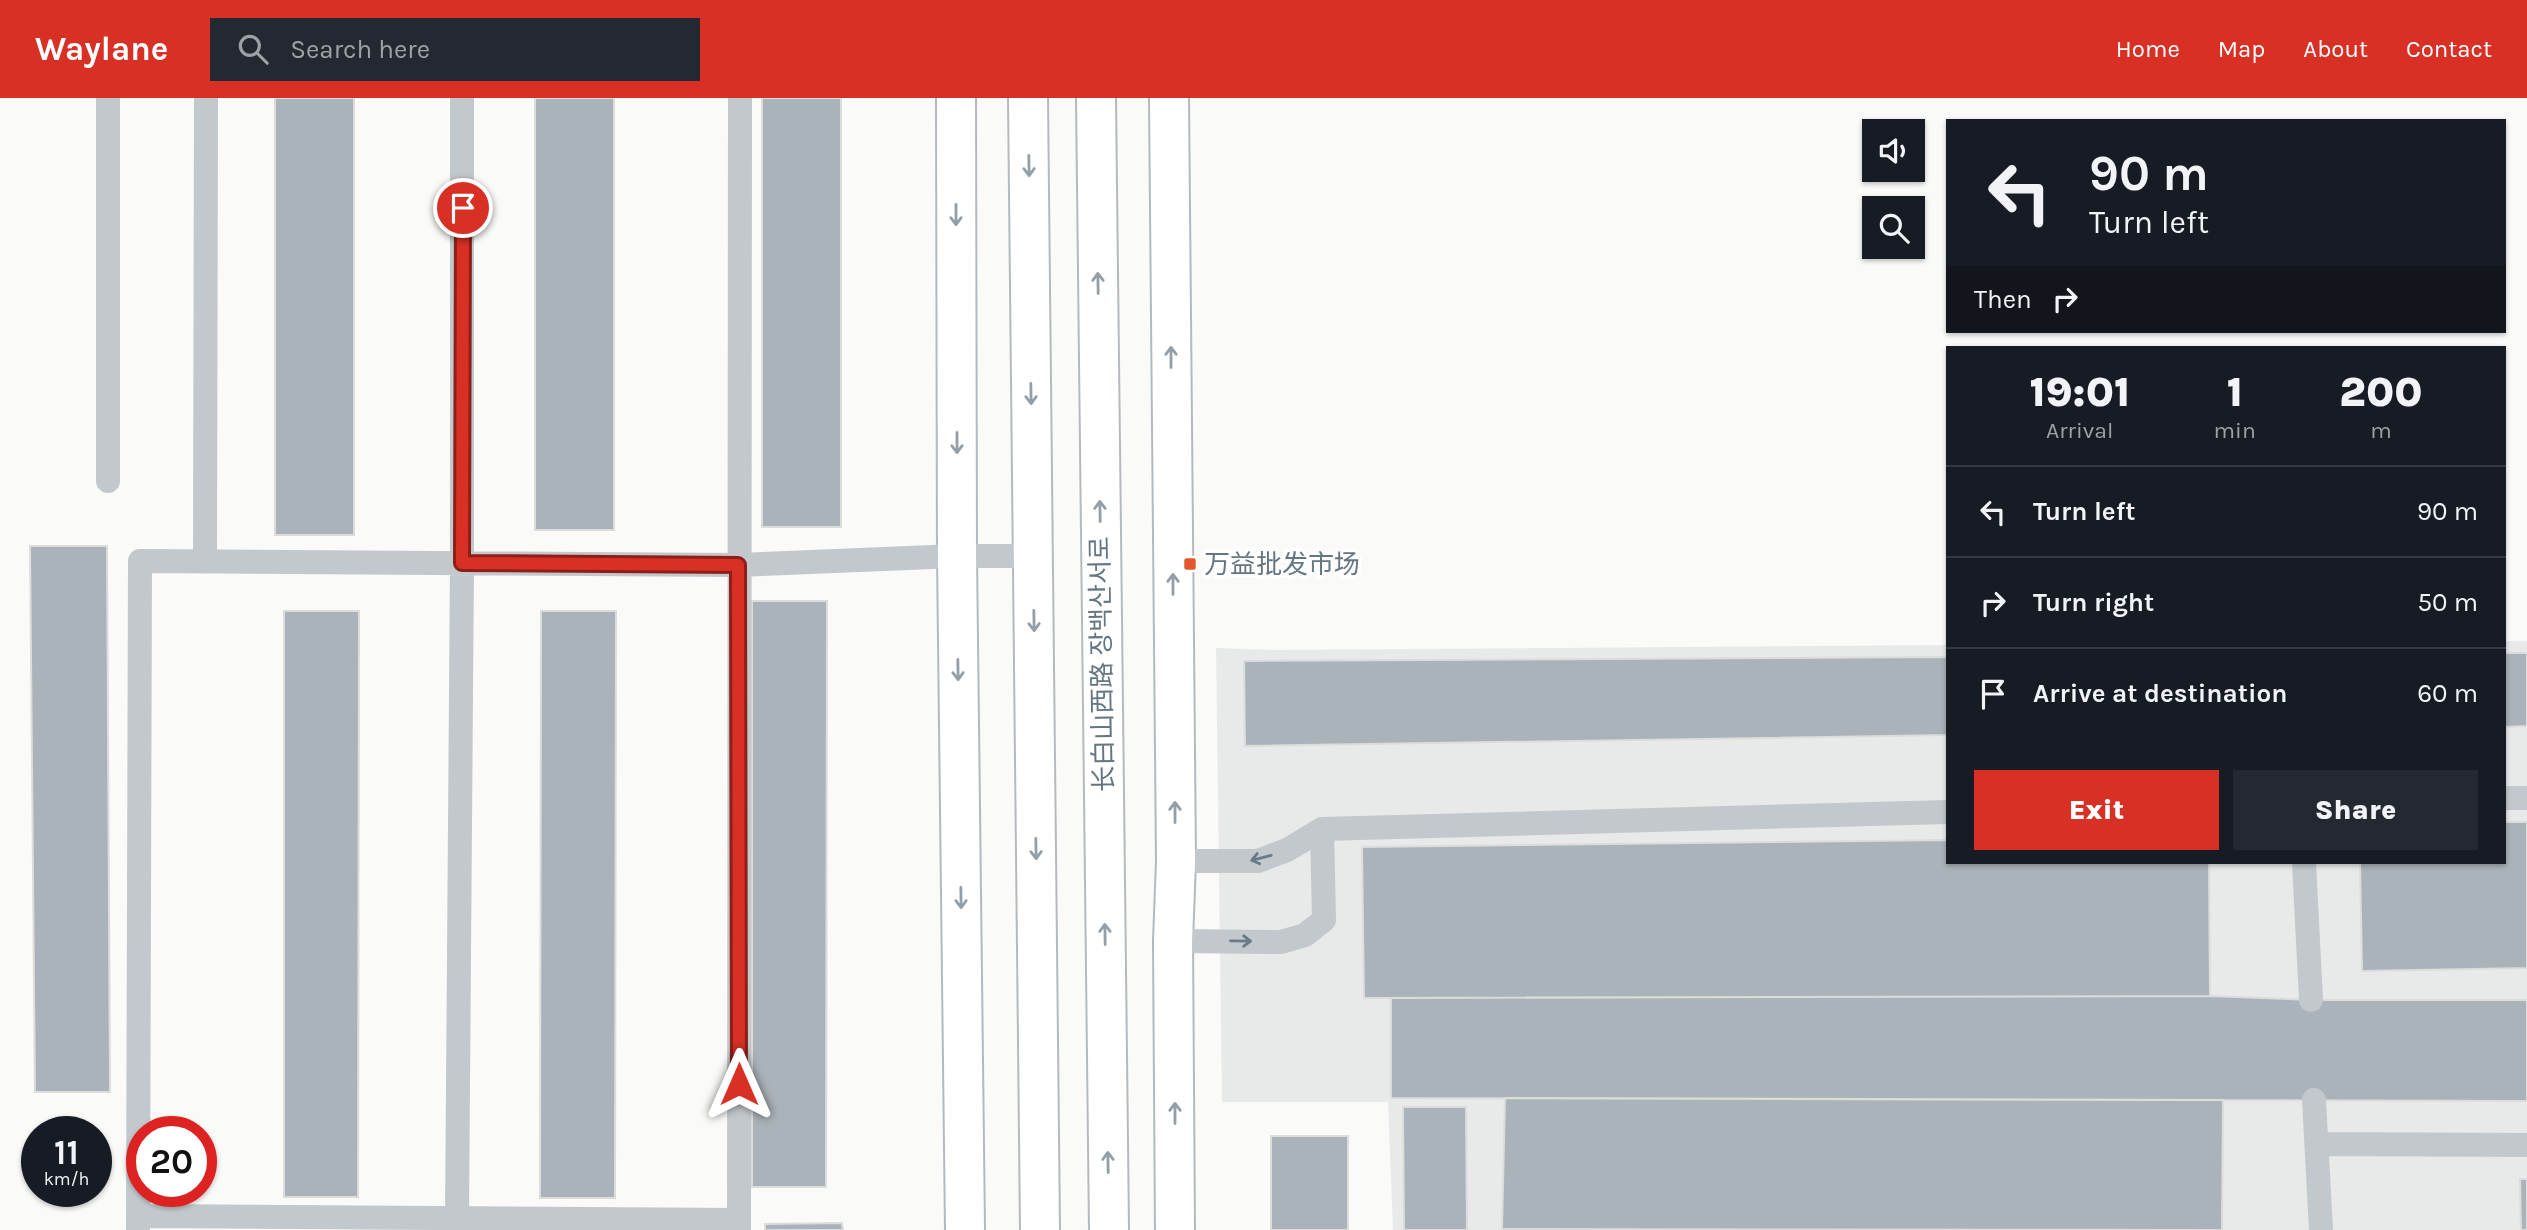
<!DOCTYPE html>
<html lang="en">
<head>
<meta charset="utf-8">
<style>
	:root { --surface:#171b24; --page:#242831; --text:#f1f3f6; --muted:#9ea1a6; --line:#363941; --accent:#d93025 }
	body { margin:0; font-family:Karla,"Noto Sans SC","Noto Sans KR",sans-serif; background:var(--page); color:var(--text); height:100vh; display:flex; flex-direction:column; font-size:26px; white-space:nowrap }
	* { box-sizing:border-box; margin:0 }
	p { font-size:23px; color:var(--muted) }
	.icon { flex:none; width:38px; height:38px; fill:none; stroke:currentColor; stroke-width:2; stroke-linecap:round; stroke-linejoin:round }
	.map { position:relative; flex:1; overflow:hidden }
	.details { position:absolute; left:1946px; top:248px; width:560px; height:518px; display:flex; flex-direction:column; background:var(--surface); border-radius:0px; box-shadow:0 2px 5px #0004 }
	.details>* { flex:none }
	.top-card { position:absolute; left:1946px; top:21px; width:560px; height:214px; border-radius:0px; box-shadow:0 2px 5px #0004; background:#171b24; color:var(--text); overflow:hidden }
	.fabs { position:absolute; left:1862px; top:21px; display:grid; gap:14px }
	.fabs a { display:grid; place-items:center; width:63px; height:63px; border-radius:0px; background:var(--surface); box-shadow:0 2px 5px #0004; font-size:35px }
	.speed { position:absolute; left:21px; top:1018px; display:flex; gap:14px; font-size:35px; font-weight:700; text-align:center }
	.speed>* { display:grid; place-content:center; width:91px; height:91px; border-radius:50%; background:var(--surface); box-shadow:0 2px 5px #0004; line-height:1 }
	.speed small { font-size:18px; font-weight:400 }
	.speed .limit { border:10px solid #d22; background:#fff; color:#111 }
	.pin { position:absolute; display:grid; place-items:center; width:60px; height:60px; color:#fff; margin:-30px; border:4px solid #fff; border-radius:50%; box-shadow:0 2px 7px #0007 }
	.me { position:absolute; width:77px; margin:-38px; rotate:0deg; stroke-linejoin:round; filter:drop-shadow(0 0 5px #0008) }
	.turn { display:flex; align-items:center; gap:24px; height:147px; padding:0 28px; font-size:32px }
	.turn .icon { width:91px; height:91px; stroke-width:2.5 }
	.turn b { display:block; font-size:49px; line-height:60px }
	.then { display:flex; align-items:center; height:66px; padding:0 28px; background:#0003; gap:14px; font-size:26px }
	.eta { display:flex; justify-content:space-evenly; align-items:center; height:119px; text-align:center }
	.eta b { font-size:42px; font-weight:800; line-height:49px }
	.cta { display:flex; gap:14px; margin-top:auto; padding:14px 28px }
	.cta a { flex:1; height:80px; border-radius:0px; background:var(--accent); color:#fff; font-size:28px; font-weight:800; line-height:80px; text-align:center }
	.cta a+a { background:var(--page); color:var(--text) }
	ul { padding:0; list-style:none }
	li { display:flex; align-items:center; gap:21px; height:91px; padding:0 28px; border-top:2px solid var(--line) }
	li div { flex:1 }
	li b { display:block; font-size:26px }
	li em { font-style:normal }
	header { display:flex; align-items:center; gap:42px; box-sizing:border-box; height:98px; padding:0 35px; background:var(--accent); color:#fff }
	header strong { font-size:33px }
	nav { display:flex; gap:38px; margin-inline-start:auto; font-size:24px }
	.search { width:490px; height:63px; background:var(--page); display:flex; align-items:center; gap:18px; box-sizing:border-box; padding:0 24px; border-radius:0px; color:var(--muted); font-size:26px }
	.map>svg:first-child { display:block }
	.built { fill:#e8e9e9 }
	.building { fill:#aab3b9; stroke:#dcdcda; stroke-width:2 }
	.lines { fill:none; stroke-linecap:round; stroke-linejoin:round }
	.secondary-casing { stroke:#b3babf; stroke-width:42 }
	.primary-casing { stroke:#b5babe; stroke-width:42 }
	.lane { stroke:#c3c8cc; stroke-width:24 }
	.secondary { stroke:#fff; stroke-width:38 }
	.primary { stroke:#fff; stroke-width:38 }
	.oneway { stroke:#939fa8 }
	.oneway2 { stroke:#6a7a87 }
	.route-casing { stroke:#8d1f18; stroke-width:18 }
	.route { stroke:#d93025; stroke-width:12 }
	.poi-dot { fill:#e4572e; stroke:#fff; stroke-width:2.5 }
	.labels { text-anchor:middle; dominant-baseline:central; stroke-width:7; stroke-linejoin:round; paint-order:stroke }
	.poi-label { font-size:26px; fill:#657683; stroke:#fff; text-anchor:start }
	.street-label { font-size:26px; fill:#657683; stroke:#fff }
</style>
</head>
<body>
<header>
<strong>Waylane</strong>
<div class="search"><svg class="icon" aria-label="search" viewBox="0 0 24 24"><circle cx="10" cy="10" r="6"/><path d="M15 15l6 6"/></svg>Search here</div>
<nav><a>Home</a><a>Map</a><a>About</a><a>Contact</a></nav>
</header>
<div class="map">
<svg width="2527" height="1132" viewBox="0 0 2527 1132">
	<rect width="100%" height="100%" fill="#fafaf8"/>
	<path class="built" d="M2504,543H2527V1132H1393L1388,1004H1222L1216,550L1275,552L1948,547V765H2504Z"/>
	<path class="building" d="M275,0H354V437H275Z
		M535,0H614V432H535Z
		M762,0H841V429H762Z
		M30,448H107L110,994H35Z
		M752,503H827L826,1089H752Z
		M284,513H359L358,1099H284Z
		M541,513H616L615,1100H540Z
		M2504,555H2527V628L2504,629Z
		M1948,559V637L1245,648L1244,563Z
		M2504,724H2527V870L2362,873L2360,765H2504Z
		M1948,742V765H2209L2210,898L1364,900L1362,749Z
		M2210,898L2311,902H2527V1003L1391,1000V900Z
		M1505,1000L2223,1002L2222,1132L1502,1131Z
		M1403,1009H1466L1467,1132H1404Z
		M1271,1038H1348V1132H1271Z
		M2520,1081H2527V1132H2521Z
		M842,1125L843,1132H765V1126Z"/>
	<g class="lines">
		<g class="secondary-casing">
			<path id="secondary" d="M956,0L957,458L965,1132
				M1169,0L1176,763L1173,843L1175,1132"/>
		</g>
		<g class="primary-casing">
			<path id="primary" d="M1028,0L1040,1132
				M1096,0L1109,1132"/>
		</g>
		<path class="lane" d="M108,0V383
			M205,463L206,0
			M2504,700H2527
			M1176,763H1258L1287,752L1322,731L1948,714
			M2304,765L2311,902
			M1173,843L1281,844L1305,837L1324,822L1322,731
			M2314,1002L2321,1132
			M2317,1046L2527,1047
			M138,1118L739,1122
			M457,1120L462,465V0
			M138,1132L140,463L738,467L957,458H1033
			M739,1132L740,0"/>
		<use href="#secondary" class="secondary"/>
		<use href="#primary" class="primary"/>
	</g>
	<defs><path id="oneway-shaft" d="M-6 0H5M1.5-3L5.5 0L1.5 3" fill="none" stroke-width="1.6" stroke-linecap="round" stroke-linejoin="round" transform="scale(1.75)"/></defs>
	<g class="oneway">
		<use href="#oneway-shaft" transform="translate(1029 68) rotate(89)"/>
		<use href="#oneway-shaft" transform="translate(956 117) rotate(90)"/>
		<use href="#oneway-shaft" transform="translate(1098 185) rotate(-91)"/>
		<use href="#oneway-shaft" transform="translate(1171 259) rotate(-90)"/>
		<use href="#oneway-shaft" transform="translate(1031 296) rotate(89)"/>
		<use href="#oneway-shaft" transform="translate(957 345) rotate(90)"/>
		<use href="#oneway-shaft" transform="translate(1100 413) rotate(-91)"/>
		<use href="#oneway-shaft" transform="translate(1173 486) rotate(-90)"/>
		<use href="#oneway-shaft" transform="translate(1034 523) rotate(89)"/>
		<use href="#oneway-shaft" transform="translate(958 572) rotate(89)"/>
		<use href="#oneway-shaft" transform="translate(1175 714) rotate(-90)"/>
		<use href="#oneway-shaft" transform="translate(1036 751) rotate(89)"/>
		<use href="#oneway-shaft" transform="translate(961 800) rotate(89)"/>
		<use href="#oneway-shaft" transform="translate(1105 836) rotate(-91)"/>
		<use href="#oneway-shaft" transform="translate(1175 1015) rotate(-90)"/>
		<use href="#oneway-shaft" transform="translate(1108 1064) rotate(-91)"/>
	</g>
	<g class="oneway2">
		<use href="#oneway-shaft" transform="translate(1261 760) rotate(166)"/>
		<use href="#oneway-shaft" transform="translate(1241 843) rotate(1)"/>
	</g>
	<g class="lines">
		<g class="route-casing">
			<path id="route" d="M463,110L462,465L738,467L739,986"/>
		</g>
		<use href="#route" class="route"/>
	</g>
	<rect class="poi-dot" x="1183" y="459" width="14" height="14" rx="3.5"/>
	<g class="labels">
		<g class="poi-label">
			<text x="1204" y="466">万益批发市场</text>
		</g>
		<g class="street-label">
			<text transform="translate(1102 566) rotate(-91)">长白山西路 장백산서로</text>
		</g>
	</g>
</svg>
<div class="fabs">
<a><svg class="icon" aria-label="sound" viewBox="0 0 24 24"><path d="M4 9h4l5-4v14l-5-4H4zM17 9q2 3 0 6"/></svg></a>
<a><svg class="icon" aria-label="search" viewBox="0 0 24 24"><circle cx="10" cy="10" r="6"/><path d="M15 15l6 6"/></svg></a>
</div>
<div class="speed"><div>11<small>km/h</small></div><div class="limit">20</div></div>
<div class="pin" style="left:463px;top:110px;background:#d93025"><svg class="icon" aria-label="arrive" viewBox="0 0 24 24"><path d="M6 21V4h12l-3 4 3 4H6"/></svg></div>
<svg class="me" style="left:739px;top:986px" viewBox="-20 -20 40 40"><path d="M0-17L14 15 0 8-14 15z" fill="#d93025" stroke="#fff" stroke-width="4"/></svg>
<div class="top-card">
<div class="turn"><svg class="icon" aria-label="left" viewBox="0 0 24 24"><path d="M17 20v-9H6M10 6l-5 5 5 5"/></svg><div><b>90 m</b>Turn left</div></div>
<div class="then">Then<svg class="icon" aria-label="right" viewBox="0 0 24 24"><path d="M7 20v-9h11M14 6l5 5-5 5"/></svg></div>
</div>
<section class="details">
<div class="eta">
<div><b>19:01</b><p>Arrival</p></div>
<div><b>1</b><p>min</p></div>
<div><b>200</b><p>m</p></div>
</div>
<ul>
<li><svg class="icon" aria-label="left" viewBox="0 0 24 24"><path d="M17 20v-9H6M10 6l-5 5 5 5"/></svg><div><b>Turn left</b></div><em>90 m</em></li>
<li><svg class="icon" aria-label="right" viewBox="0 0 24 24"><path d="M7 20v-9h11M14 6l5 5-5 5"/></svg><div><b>Turn right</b></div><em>50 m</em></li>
<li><svg class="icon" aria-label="arrive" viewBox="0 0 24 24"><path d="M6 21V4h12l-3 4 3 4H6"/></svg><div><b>Arrive at destination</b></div><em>60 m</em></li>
</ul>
<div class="cta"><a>Exit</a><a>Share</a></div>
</section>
</div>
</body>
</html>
